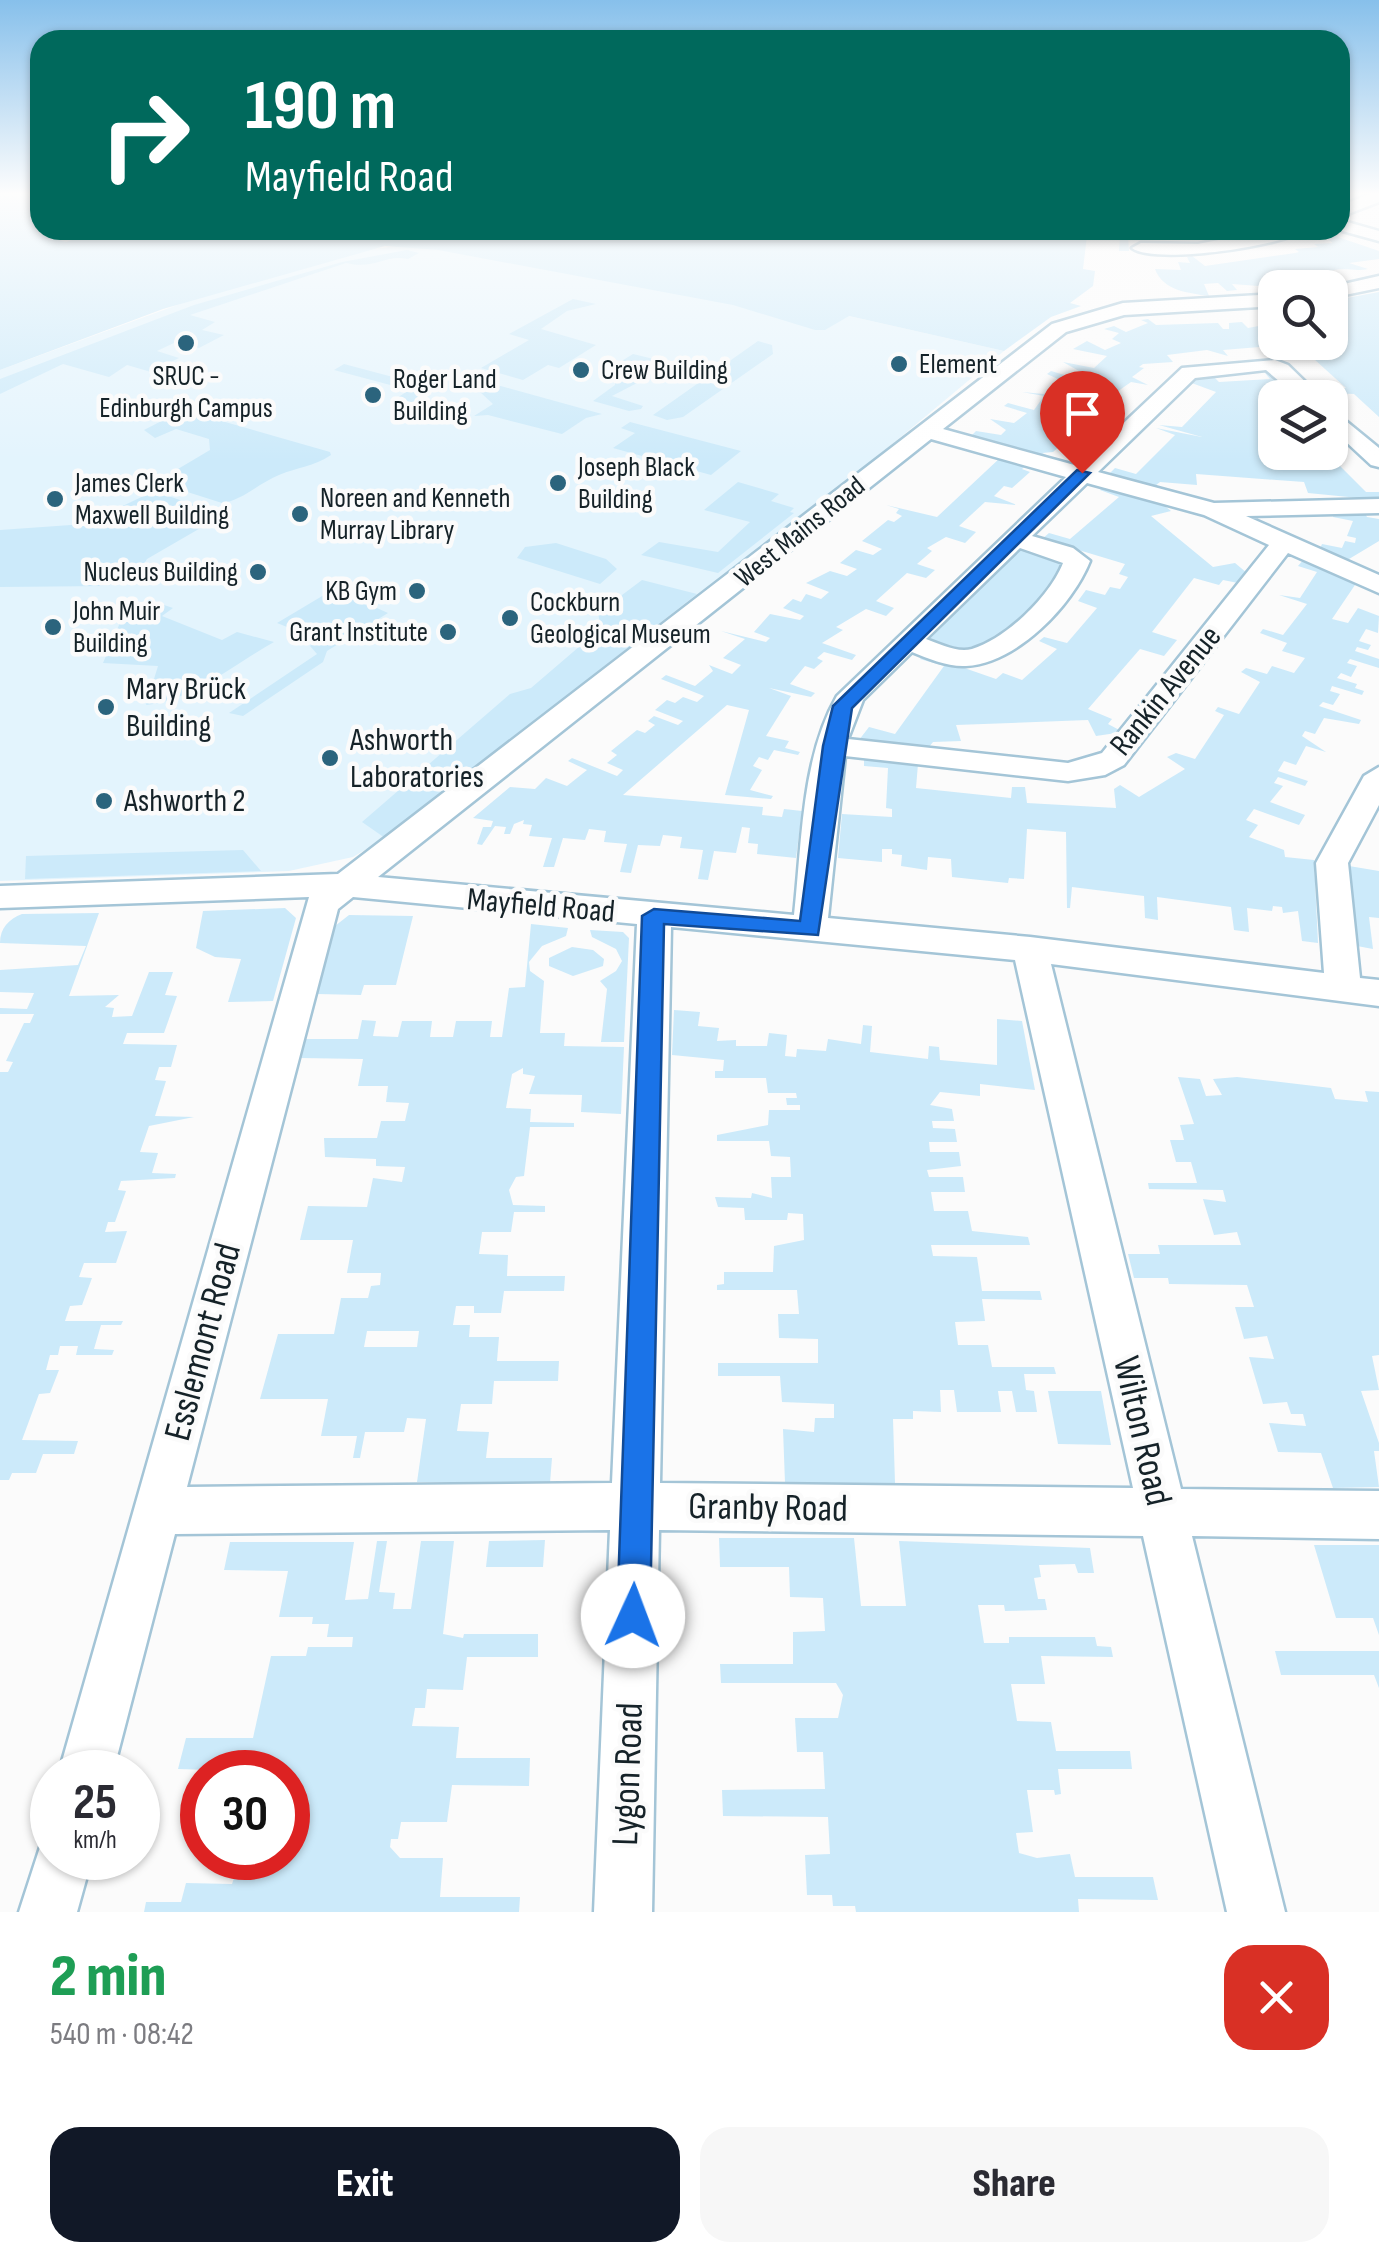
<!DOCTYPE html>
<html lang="en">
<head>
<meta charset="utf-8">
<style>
	:root { --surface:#fff; --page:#f7f7f7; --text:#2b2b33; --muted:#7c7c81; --accent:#111827 }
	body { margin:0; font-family:"Sofia Sans Condensed",sans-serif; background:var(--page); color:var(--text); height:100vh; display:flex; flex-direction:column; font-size:38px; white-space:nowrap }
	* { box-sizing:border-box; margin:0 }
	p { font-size:32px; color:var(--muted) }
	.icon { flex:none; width:55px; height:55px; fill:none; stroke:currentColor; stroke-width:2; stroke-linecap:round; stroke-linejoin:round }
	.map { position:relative; height:1912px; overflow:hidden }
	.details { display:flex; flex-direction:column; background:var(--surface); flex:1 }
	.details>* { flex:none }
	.banner { position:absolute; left:30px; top:30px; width:1320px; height:210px; border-radius:30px; box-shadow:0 2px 8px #0004; background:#00695c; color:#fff; overflow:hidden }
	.buttons { position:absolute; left:1258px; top:270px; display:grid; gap:20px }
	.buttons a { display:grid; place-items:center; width:90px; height:90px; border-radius:20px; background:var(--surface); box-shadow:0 2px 8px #0004; font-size:50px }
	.speed { position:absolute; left:30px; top:1750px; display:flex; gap:20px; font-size:50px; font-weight:700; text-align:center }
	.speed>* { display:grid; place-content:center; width:130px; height:130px; border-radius:50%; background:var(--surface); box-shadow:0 2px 8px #0004; line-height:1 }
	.speed small { font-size:25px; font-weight:400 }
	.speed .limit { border:15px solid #d22; background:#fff; color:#111 }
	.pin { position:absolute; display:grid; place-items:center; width:85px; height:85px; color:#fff; margin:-102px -42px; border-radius:50% 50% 50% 0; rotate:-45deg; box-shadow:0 0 10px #0007 }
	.pin .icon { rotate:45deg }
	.me { position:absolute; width:110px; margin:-55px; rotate:2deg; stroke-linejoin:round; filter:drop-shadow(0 0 8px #0008) }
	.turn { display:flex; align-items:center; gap:35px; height:210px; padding:0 50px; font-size:45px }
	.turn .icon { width:130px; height:130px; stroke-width:2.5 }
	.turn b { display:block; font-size:70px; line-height:85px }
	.round { display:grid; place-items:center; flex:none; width:105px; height:105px; border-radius:30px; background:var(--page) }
	.overview { display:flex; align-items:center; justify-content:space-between; height:170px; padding:0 50px }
	h1 { font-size:60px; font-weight:800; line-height:75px; color:#1e9e55 }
	.cta { display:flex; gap:20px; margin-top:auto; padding:20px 50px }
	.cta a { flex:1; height:115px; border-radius:30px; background:var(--accent); color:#fff; font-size:40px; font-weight:800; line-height:115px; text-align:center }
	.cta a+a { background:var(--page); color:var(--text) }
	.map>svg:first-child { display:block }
	.built { fill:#e3f4fd }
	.green { fill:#cceafa; fill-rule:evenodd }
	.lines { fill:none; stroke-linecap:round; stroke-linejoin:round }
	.minor-casing { stroke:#a4c5d7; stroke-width:5 }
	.minor { fill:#fff; fill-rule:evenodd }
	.route { fill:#1a73e8; stroke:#114b97; stroke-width:2.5 }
	.poi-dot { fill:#2b647d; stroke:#fbfbfb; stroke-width:4 }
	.labels { text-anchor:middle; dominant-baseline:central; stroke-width:9; stroke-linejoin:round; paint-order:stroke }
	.far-poi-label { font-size:28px; fill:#152228; stroke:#fbfbfb; text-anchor:start }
	.far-street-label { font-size:28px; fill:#152228; stroke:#fbfbfb }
	.poi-label { font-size:32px; fill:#152228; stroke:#fbfbfb; text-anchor:start }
	.street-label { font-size:32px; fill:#152228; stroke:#fbfbfb }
	.near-street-label { font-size:38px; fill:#152228; stroke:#fbfbfb }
</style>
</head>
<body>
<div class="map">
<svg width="1379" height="1912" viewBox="0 0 1379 1912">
	<rect width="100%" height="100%" fill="#fbfbfb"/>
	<path class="built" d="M408,245L831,312L1004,351L848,481L385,838L353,857L289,871L0,881V370L199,297L362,250Z"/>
	<path class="green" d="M0,193H40V230H80L56,239L66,242L101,230H1094L1088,233L1128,236L1129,251H1119L1120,238L1087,236L1083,269L1095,271L1093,286L1070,303L1081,306L1051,317L1004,351L849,316L825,330H815L733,305L438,250L385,246L163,309L0,370Z
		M1332,235L1379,251V259L1349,263L1368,269C1355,272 1345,267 1331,271L1340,276H1300L1308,282L1267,279L1273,287L1232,284L1237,290L1227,291L1218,283L1204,284L1209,296C1189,293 1163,291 1155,269L1181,270L1178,262L1190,263L1187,257L1192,256L1205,266L1295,253L1299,252L1295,249L1318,247L1314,244L1333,243L1326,238Z
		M407,250L419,253L408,259C384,254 376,270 346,263L190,315L215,322L202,330L224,335L199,348L176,342L157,351L179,358L151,372L127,365L109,377L63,364L0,394V379L194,305L342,262Z
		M1379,292V417L1354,394L1331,393L1328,390L1346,388L1304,350L1277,351L1272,346L1223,350L1228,356L1207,350L1167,355L1173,362L1143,364L1139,367L1144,368L1132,377L1148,385L1131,382L1107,399L1123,409L1105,405L1079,424L1096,433L1077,431L1053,452L1042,453L1062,462L970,437L976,431L1001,435L1006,430L990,419L1014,423L1027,413L1004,406L1008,403L1034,410L1044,396L1022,392L1044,394L1060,380L1047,374L1051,371L1078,379L1086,375L1063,362L1094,368L1107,356L1073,349L1087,341L1105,350L1121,343L1112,339L1119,333L1104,329L1114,326L1126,332L1148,323L1141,320L1148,319L1156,325L1218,323L1223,329H1229V323L1242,322L1248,328L1275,323V342H1330V301Z
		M573,299L596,304L567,311L541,329L596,345L559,368L548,365L523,380L481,368L529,340L509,334Z
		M758,341L772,345L773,354L683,417L667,420L653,415Z
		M633,354L662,361L664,369L612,396L643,406L641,409L629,411L593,401L615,385V365Z
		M344,364L423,385L419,391L427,394L409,405L394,400L409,390L334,370Z
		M1260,367L1296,390L1269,396L1275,402V452L1327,453L1366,492H1379V500L1308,493L1304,482L1196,474L1197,485L1160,482L1155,486L1110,473L1115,468L1136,474L1175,435L1156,428L1202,437L1159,425L1182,427L1216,392L1189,382L1208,371L1219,382L1270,379Z
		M493,384L508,388L602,414L586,418L562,434L488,415L474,416L493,404L480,392Z
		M183,410L330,452L331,455C313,467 298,467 279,475C259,483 243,500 222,503L156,482L210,450L209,439L176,429L155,438L144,430Z
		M630,422L741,451L711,475L613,448L635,433L621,428Z
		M1001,457L1027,464L1022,469L1030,472L1012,488L1004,486L994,496L1017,505L985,502L959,526L976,532L965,543L946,537L927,548L932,551L917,564L935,570L926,578L907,573L876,601L894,608L886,616L866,609L836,627L843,630L822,643L856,655L852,660L824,652L817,658L823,661L814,669L805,666L790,684L815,693L811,697L769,688L791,696L766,736L789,741L785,748L800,752L798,755L774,750L768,760L759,757L753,766L762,770L750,790L773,796L771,799L725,795L749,710L727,705L623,795L763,807L762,815L782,817L784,809L802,811L796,858L757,854L758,844L748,843L750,828L742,827L736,853L714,851L708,880L698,879L703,850L680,848L682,837L663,835L660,846L638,845L631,873L620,872L627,844L604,842L606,831L589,829L585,840L563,838L554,867H543L552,838L529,836L532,825L523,824L524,820L514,824L510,834H504L506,827L495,826L482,845L477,844L483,827H491L493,821L473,818L510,787L535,789L546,778L567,786L587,770L568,761L572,758L617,776L623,770L607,763L617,755L611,751L637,730L645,733L655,725L648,721L654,716L678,725L683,721L655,710L667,700L675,703L683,697L697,702L704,696L661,679L666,675L695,686L713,671L709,665L732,674L741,665L723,658L745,639L721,631L766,642L770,638L754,632L770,614L800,620L804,616L783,608L793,599L801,602L806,594L821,599L829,592L806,583L830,571L847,576L857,569L840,563L856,550L873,555L882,549L862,541L888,520L894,522L902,516L896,513L899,509L886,505L937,517Z
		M738,482L779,494L771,501L794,508L790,512L794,513L718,573L641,555L659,542L718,552L750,522L704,510Z
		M1105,485L1155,498L1171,511L1151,516L1213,567L1235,563L1247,573L1238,583L1223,580L1219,585L1194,578L1152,632L1177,640L1164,656L1140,649L1088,709L1112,719L1108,724L1123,732L1096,736L1088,720L956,725L961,741L933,742L929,747L859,740L869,727L895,734L944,666L920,659L924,654L996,679L1003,673L1022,680L1057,649L1039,641L1044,637L1067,643L1097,608L1078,601L1086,590L1105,595L1110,587L1120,589L1128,577L1119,574L1125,564L1042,539L1049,533L1070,539L1119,497L1100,490Z
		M154,491L223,515L147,559L134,580L106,586L0,587V530L85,524Z
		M1363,510L1367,517L1379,519V541L1344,562L1319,551L1322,544L1342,548L1345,541L1355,543L1356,538L1347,536L1353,521L1333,517L1335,511Z
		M556,543L606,559L617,569L600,584L517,558L525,547Z
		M1022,546L1071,563C1036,604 1014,630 966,654L921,640Z
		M1304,559L1357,582L1332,619L1348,623L1358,608L1379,616L1378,633L1366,629L1359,641L1371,645L1368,650L1357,647L1355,651L1379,659V668L1350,659L1347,663L1357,666L1351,677L1341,673L1337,678L1357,684L1355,688L1364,691L1362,695L1332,686L1330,691L1340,694L1333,705L1323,702L1319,706L1361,720L1359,724L1324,718L1315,734L1305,731L1302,736L1326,752L1306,746L1296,765L1284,761L1278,771L1308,781L1305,786L1278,777L1274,783L1283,786L1270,802L1305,815L1299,825L1254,809L1246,820L1258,825L1249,837L1284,850L1285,857L1314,860L1318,943L1302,941L1298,911L1283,913L1282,907L1273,906L1272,911L1247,908L1249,932L1234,930L1231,907L1157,897L1158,920L1145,918L1144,896L1072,887L1070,908H1067L1066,832L1027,829L1024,879L1009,878L1008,883L952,877L951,859L928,857L927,870L901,866L902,855L892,854V849H882V862L838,858L842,814L892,817V809L886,808L888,768L864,766V758L918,764L916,788L1011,798L1012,787H1025L1027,803L1116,808L1114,789L1120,785L1139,797L1185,769L1167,757L1176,753L1195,759L1224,715L1215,711L1218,707L1239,714L1260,682L1241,672L1246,668L1267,674L1272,666L1294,673L1305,658L1282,651L1287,643L1260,633L1263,629L1283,635L1307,604L1279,595L1300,598L1317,572L1298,566Z
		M642,580L697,594L385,838L362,822L510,694L531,688L601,628L598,613Z
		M334,589L388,613L327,651L323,662L243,716L229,713L317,654L310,646L317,639L277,623Z
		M161,604L173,608L162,616L222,640L237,632L274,642C235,664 191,701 146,705L158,666L103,663L127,606Z
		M243,850L261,871L25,879L26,856Z
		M1349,866L1379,871V918L1369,917L1373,949L1357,946Z
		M285,908L296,918L273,1001L228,1002L241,959L215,957L196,948L203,911Z
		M99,913L69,996L119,995L105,1007L114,1008L112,1017L132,1016L149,972H173L165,995L177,996L164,1033H127L123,1044L177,1045L171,1067H159L155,1080L166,1081L155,1116L194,1117L149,1126L140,1152L158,1153L152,1173L176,1174L175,1178L121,1181L118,1190L126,1191L115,1222H108L105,1232L127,1231L116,1263H84L79,1277L92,1278L82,1305L70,1306L65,1321H123L121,1325H101L94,1349L114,1350L112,1355H76L78,1346H60L58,1355H50L46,1370H59L50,1393L39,1394L22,1440L78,1441L74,1454H43L36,1473H12L9,1480H0V1072H8L13,1062L6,1061L24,1023H30L34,1014H0V1008L27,1009L34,993L0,992V970L78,965L86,946L0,943C0,928 9,919 22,914Z
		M349,915L413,916L396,985H364L361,995L317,994L335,926Z
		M531,924L568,928L566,936L542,946L529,962L530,971L544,981L540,1033H565L564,1046L624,1047L621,1114L581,1112L582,1095L529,1094L535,1076L523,1074V1068L512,1074L506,1108L531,1109L530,1122L574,1123V1127H530L524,1176L516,1177L509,1190L513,1205L545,1206V1212H514L511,1232H482L479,1254L508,1255L507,1276H565L564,1291H504L501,1313H474V1306H456L453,1325H470L469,1337H499L497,1361H559L558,1381H494L492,1404H461L457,1431L489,1432L486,1458H552L550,1483L417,1482L426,1419L407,1418L404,1432H365L360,1458H353L357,1436H321L328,1399H260L278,1334H334L341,1298H368L371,1286L380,1285L381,1273H347L353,1240H300L308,1206L367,1207L373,1178L402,1182L405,1167L376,1166V1159L325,1157L324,1138H377L381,1121H405L409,1103L386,1102L388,1086H358L363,1059L300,1058L305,1039H358L362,1020L376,1021L373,1036L398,1037L402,1021H432L430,1037H453L456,1021H492L490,1037H502L509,988L525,987ZM367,1331H419L417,1347H364Z
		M590,930L623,932L629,938L624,1042H601L607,989L600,981L616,971L622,961L616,949L592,937Z
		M572,947L593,950L604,959L603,966L573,976L549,966V958Z
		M674,1010L700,1012L698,1026L719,1028L717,1041L736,1040V1046H767L769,1033L787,1035L785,1056L796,1057L797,1049L826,1051L828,1039L861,1044L863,1025L872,1026L870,1052L928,1059L929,1046L939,1047L940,1060L997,1065V1019L1022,1021L1035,1090L980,1084V1096L940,1092L930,1105L952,1109L954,1121H932L933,1128L955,1129L957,1142H929L930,1152H959L961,1166L927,1170L929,1177H963L965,1192H931L934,1211H968L972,1231L1028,1237L1030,1245H931L933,1256L977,1257L982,1291H1040L1042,1300L982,1299L985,1321L955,1322L958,1345H988L992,1367H1054L1056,1374H1024L1026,1390L1034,1391L1037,1412H1016L1012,1391H998L1001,1412H957L954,1390H940L941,1412L913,1411V1419H893L895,1483H785L783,1429L814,1432L815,1418H834V1404L782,1402L780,1376H718V1363H818V1339L779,1338L778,1314H799L797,1290H717V1285L724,1284V1272H773L774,1246L804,1240L803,1214L788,1213L787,1220H745L744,1208L718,1207L715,1197L751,1198L752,1193L772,1198L771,1177H791L790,1157L771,1156L769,1141H717V1135L768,1125L769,1110H800V1105H787L786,1098H797L796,1093H768L766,1078H715V1071H723L724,1060L672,1055Z
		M1178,1077L1200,1079L1206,1096L1222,1095L1213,1079L1237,1077L1331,1088L1335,1099L1368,1102L1365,1091L1379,1092V1355L1372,1356L1379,1390L1361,1391L1379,1443V1451H1374L1379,1487L1333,1488L1321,1453L1278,1452L1269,1423L1306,1426L1303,1414H1291L1287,1402L1263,1404L1249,1357L1274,1359L1267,1336L1244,1339L1235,1307H1254L1247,1285L1169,1284L1168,1278H1134L1128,1254H1160L1158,1245H1241L1237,1232L1214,1235L1203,1199L1226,1202L1223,1190L1149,1189L1148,1183H1197L1191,1162H1176L1170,1140H1184L1180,1125L1194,1124Z
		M1048,1391H1101L1111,1445L1058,1444Z
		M719,1538H854L861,1606H906L899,1541L1090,1548L1094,1573H1078L1075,1564L1039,1565L1041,1577L1034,1578L1038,1599H1045L1047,1610L1005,1611L1004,1605H978L984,1643H1009V1637H1095L1097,1646L1111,1647L1113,1657L1041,1656L1045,1684H1011L1017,1721L1051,1722L1056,1751H1130L1132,1769H1058L1061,1794L1055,1795L1054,1790H1027L1033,1832L1016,1833L1019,1853L1037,1858L1070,1854L1075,1877H1153L1158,1900L1078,1899L1079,1912H856L855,1906H833L832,1895H807L805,1855L830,1854L828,1817L723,1816L722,1790L825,1789L823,1752H797L795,1718H838L843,1695L836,1683H721L720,1664H793V1632L825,1631L823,1598L790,1597L789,1567H720Z
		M545,1540L543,1567H486L489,1541Z
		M377,1541H387L379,1592L395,1593L393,1609H411L421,1541H454L443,1634L463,1638L464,1634H538V1657H467L463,1690L427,1689L425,1708H415L412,1726L459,1727L456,1758H530L529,1786L452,1785L447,1822H401L398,1839H391L390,1847L400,1858H443L440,1897H520L519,1912H144L146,1902H181L186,1883L232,1884L234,1878H258L262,1858H288V1846H302L305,1804L291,1803L294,1793L288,1792V1772L178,1769L186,1738H253L271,1656H306L308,1647H352L353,1637H327L329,1624H312L313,1617H279L288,1571L224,1570L230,1542H354L345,1600L368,1599Z
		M1314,1545H1379V1635L1373,1618H1336Z
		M1275,1651H1379V1688L1374,1675H1281Z"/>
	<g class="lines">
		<g class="minor-casing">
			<path id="minor" d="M1372,193H1379V202L1340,217V206Z
				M1340,220L1379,231V241L1339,230Z
				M1269,230H1305C1283,246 1154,265 1132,248L1141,243L1198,244Z
				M1379,276V288L1330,298V288H1326Z
				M1275,294V306L1124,315L1066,332L943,429L1078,466L1182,368L1275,360L1288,365L1322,398H1299L1266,370L1195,378L1098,472L1214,503L1379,499V513L1246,516L1379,575V593L1288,553L1124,765L1105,775L1068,781L845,756L828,918L1030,937L1324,973L1316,863L1364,776L1379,767V805L1348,863L1360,978L1379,980V1006L1051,964L1181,1489L1379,1491V1539L1192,1536L1285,1912H1227L1143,1536L659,1530L652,1912H594L610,1530L175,1534L113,1772H59L309,897L0,908V886L338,874L1052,324L1123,303ZM931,439L1066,477L837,696C801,759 802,844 794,915L378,877ZM1087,483L1204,515L1269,545L1102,753L1068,763L848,739L863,700L912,652C929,659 948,667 966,666C1017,663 1072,606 1090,561L1073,548L1032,536ZM1020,548L1063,563C1050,596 1007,638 972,649C957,653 940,644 926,639ZM353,897L637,924L612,1483L187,1487L338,909ZM671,927L1015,960L1133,1488L660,1483Z
				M1330,408L1379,448V467L1371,465L1330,427Z
				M52,1834V1858H92L77,1912H19L43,1838Z"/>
		</g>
		<use href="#minor" class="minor"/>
	</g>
	<linearGradient id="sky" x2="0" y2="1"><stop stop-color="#87c0eb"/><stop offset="0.42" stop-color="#fdfdfd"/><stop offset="1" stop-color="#fdfdfd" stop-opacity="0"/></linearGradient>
	<rect width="1379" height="461" fill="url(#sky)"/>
	<path class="route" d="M1077,470L1090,473L852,708L818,935L664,924L650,1616L645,1628L633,1633L621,1628L617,1616L642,916L654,909L800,921L823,746L833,706Z"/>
	<g class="poi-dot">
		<circle cx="186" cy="343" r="10"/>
		<circle cx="899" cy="364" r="10"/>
		<circle cx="581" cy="370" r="10"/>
		<circle cx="373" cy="395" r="10"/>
		<circle cx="558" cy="483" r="10"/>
		<circle cx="55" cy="499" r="10"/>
		<circle cx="300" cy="514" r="10"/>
		<circle cx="258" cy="572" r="10"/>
		<circle cx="417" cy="591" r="10"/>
		<circle cx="510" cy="618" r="10"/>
		<circle cx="53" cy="627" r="10"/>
		<circle cx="448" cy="632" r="10"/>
		<circle cx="106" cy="707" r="10"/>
		<circle cx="330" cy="758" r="10"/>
		<circle cx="104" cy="801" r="10"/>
	</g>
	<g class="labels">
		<g class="far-poi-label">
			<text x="919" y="364">Element</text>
			<text x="601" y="370">Crew Building</text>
			<text x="186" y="376" text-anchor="middle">SRUC -<tspan x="186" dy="32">Edinburgh Campus</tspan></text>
			<text x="393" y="379">Roger Land<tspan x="393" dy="32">Building</tspan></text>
			<text x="578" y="467">Joseph Black<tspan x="578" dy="32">Building</tspan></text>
			<text x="75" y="483">James Clerk<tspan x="75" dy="32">Maxwell Building</tspan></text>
			<text x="320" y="498">Noreen and Kenneth<tspan x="320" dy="32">Murray Library</tspan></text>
			<text x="238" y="572" text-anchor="end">Nucleus Building</text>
			<text x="397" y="591" text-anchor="end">KB Gym</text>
			<text x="530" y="602">Cockburn<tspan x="530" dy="32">Geological Museum</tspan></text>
			<text x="73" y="611">John Muir<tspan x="73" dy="32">Building</tspan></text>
			<text x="428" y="632" text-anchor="end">Grant Institute</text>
		</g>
		<g class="far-street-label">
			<text transform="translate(800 532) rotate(-39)">West Mains Road</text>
		</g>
		<g class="poi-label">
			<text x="126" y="689">Mary Brück<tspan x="126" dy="37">Building</tspan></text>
			<text x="350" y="740">Ashworth<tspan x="350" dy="37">Laboratories</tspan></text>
			<text x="124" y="801">Ashworth 2</text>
		</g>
		<g class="street-label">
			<text transform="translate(1166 691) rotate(-51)">Rankin Avenue</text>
			<text transform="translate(541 906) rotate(5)">Mayfield Road</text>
		</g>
		<g class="near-street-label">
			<text transform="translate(203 1342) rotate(-75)">Esslemont Road</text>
			<text transform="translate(1142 1431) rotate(77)">Wilton Road</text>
			<text transform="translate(768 1508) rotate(1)">Granby Road</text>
			<text transform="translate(628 1774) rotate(-88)">Lygon Road</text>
		</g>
	</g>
</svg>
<div class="buttons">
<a><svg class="icon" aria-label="search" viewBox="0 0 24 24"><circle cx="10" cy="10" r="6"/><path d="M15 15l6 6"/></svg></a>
<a><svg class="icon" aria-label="layers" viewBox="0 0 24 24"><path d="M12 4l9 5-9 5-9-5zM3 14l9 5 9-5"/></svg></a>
</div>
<div class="speed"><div>25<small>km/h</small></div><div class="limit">30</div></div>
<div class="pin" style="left:1082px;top:473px;background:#d93025"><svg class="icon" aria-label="arrive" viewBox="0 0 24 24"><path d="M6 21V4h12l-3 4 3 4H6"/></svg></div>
<svg class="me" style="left:633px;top:1616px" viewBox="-20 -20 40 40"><circle r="19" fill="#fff"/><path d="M0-13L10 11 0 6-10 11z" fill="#1a73e8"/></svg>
<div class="banner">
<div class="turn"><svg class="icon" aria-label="right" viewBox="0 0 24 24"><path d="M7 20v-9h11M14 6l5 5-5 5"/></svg><div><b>190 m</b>Mayfield Road</div></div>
</div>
</div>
<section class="details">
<div class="overview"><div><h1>2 min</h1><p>540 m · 08:42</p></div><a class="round" style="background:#d93025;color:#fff"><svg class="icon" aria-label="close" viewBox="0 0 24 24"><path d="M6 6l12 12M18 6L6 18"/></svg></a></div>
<div class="cta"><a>Exit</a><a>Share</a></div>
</section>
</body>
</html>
